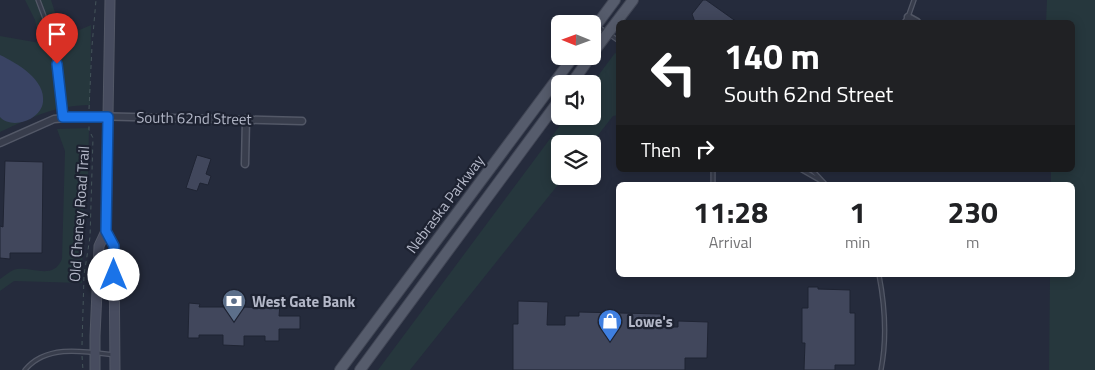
<!DOCTYPE html>
<html lang="en">
<head>
<meta charset="utf-8">
<style>
	:root { --surface:#fff; --page:#f6f6f6; --text:#202124; --muted:#757577 }
	body { margin:0; font-family:"Titillium Web",sans-serif; background:var(--page); color:var(--text); height:100vh; display:flex; flex-direction:column; font-size:19px; white-space:nowrap }
	* { box-sizing:border-box; margin:0 }
	p { font-size:16px; color:var(--muted) }
	.icon { flex:none; width:28px; height:28px; fill:none; stroke:currentColor; stroke-width:2; stroke-linecap:round; stroke-linejoin:round }
	.map { position:relative; flex:1; overflow:hidden }
	.sheet { position:absolute; left:616px; top:182px; width:459px; height:95px; display:flex; flex-direction:column; background:var(--surface); border-radius:8px; box-shadow:0 2px 12px #0003 }
	.sheet>* { flex:none }
	.top-card { position:absolute; left:616px; top:20px; width:459px; height:152px; border-radius:8px; box-shadow:0 2px 12px #0003; background:#202124; color:#fff; overflow:hidden }
	.needle { width:32px; rotate:271deg }
	.fabs { position:absolute; left:551px; top:15px; display:grid; gap:10px }
	.fabs a { display:grid; place-items:center; width:50px; height:50px; border-radius:8px; background:var(--surface); box-shadow:0 2px 12px #0003; font-size:25px }
	.pin { position:absolute; display:grid; place-items:center; width:42px; height:42px; color:#fff; margin:-51px -21px; border-radius:50% 50% 50% 0; rotate:-45deg; box-shadow:0 0 5px #0007 }
	.pin .icon { rotate:45deg }
	.me { position:absolute; width:55px; margin:-28px; rotate:0deg; stroke-linejoin:round; filter:drop-shadow(0 0 4px #0008) }
	.turn { display:flex; align-items:center; gap:18px; height:105px; padding:0 25px; font-size:22px }
	.turn .icon { width:65px; height:65px; stroke-width:2.5 }
	.turn b { display:block; font-size:35px; line-height:42px }
	.then { display:flex; align-items:center; height:48px; padding:0 25px; background:#0003; gap:10px; font-size:19px }
	.eta { display:flex; justify-content:space-evenly; align-items:center; height:85px; text-align:center }
	.eta b { font-size:30px; font-weight:700; line-height:35px }
	.map>svg:first-child { display:block }
	.green { fill:#26373d }
	.water { fill:#394363 }
	.building { fill:#41475c; stroke:#1f2433 }
	.lines { fill:none; stroke-linecap:round; stroke-linejoin:round }
	.lane-casing { stroke:#535867; stroke-width:5.5 }
	.street-casing { stroke:#535867; stroke-width:9 }
	.secondary-casing { stroke:#535867; stroke-width:11 }
	.primary-casing { stroke:#414655; stroke-width:12 }
	.path { stroke:#44545a; stroke-width:1; stroke-dasharray:4 4; stroke-linecap:butt }
	.lane { stroke:#383d4c; stroke-width:3 }
	.street { stroke:#383d4c; stroke-width:6 }
	.secondary { stroke:#474c5f; stroke-width:9 }
	.primary { stroke:#565c6c; stroke-width:10 }
	.route-casing { stroke:#114b97; stroke-width:12 }
	.route { stroke:#1a73e8; stroke-width:9 }
	.labels { text-anchor:middle; dominant-baseline:central; stroke-width:4.5; stroke-linejoin:round; paint-order:stroke }
	.street-label { font-size:15px; fill:#b4b8c8; stroke:#1d2231 }
	.poi-label { font-size:15px; font-weight:bold; fill:#b4b8c8; stroke:#1d2231; text-anchor:start }
</style>
</head>
<body>
<div class="map">
<svg width="1095" height="370" viewBox="0 0 1095 370">
	<rect width="100%" height="100%" fill="#252b3c"/>
	<path class="green" d="M25,0H51L63,37L91,25L90,105C53,106 33,117 0,132V36L40,43L35,20Z
		M1047,0H1095V370H1049L1050,275H1072V185H1051V170H1072V22H1046Z
		M615,53L619,55V115L613,116L591,144H560V176H565L410,370H378L567,116H592V84Z
		M89,128L88,175H84L82,283L14,281L0,291V279C5,276 11,270 17,269C34,267 53,280 62,259L65,151L57,129Z"/>
	<path class="water" d="M0,55C17,63 46,80 43,102C41,120 12,130 0,117Z"/>
	<path class="building" d="M703,0H706L737,22H695L692,14Z
		M197,155L211,159L206,174L211,176L208,185L200,183L197,191L186,188Z
		M5,161L43,162L42,253H10V259L0,258V226L3,227Z
		M808,287H818V289L850,290V313H855V365H835V370H804L805,343H802V308H808Z
		M518,301L548,302L547,325H565V316H579V312L661,314V327H678V321L708,322L707,358H685V370H513V324H518Z
		M189,303L200,304L199,307H223V303H243V307L267,308V304H280L279,316H300V329H279V341H265V336H244V346L223,345V335H199V338H188Z"/>
	<g class="lines">
		<g class="lane-casing">
			<path id="lane" d="M38,0L52,37L63,117
				M904,22L908,17L914,0
				M597,26L619,41
				M802,170L823,182
				M812,170L826,185
				M713,185V170
				M879,275C885,306 887,339 881,370
				M25,370C46,344 84,351 114,355"/>
		</g>
		<g class="street-casing">
			<path id="street" d="M908,17L917,22
				M0,143L54,119L89,116L302,121
				M245,164L246,119"/>
		</g>
		<g class="secondary-casing">
			<path id="secondary" d="M106,231L114,246L115,370
				M95,370V336L99,246L106,231L110,0"/>
		</g>
		<g class="primary-casing">
			<path id="primary" d="M592,31L615,0
				M592,54L633,0
				M571,84L591,56
				M340,370L574,56
				M360,370L560,99"/>
		</g>
		<path class="path" d="M89,109L92,46L96,0
			M82,345L84,275L90,237L93,138L89,130V123
			M82,356L83,370"/>
		<use href="#lane" class="lane"/>
		<use href="#street" class="street"/>
		<use href="#secondary" class="secondary"/>
		<use href="#primary" class="primary"/>
	</g>
	<g class="lines">
		<g class="route-casing">
			<path id="route" d="M57,64L63,117H108L106,231L114,246V275"/>
		</g>
		<use href="#route" class="route"/>
	</g>
	<defs>
		<g id="bank-pin" transform="scale(1.25)"><path d="M0 17L-7.5 6A9.5 9.5 0 1 1 7.5 6Z" fill="#5c6f8a" stroke="#1d2231"/><path d="M-6-4H6V4H-6ZM0-2.3a2.3 2.3 0 1 0 0 4.6a2.3 2.3 0 1 0 0-4.6Z" fill="#fff"/></g>
		<g id="shop-pin" transform="scale(1.25)"><path d="M0 17L-7.5 6A9.5 9.5 0 1 1 7.5 6Z" fill="#3f7fe0" stroke="#1d2231"/><path d="M-5-2.5h2.3a2.7 3.5 0 0 1 5.4 0H5L5.5 6h-11ZM-1.5-2.5h3a1.5 2.3 0 0 0-3 0Z" fill="#fff"/></g>
	</defs>
	<g fill-rule="evenodd">
		<use href="#bank-pin" x="234" y="301"/>
		<use href="#shop-pin" x="610" y="321"/>
	</g>
	<g class="labels">
		<g class="street-label">
			<text transform="translate(194 118) rotate(1)">South 62nd Street</text>
			<text transform="translate(445 204) rotate(-53)">Nebraska Parkway</text>
			<text transform="translate(79 214) rotate(-86)">Old Cheney Road Trail</text>
		</g>
		<g class="poi-label">
			<text x="252" y="301">West Gate Bank</text>
			<text x="628" y="321">Lowe's</text>
		</g>
	</g>
</svg>
<div class="fabs">
<a><svg class="needle" viewBox="-14 -14 28 28"><path d="M0-13l5 13h-10z" fill="#e53935"/><path d="M0 13l5-13h-10z" fill="#757577"/></svg></a>
<a><svg class="icon" aria-label="sound" viewBox="0 0 24 24"><path d="M4 9h4l5-4v14l-5-4H4zM17 9q2 3 0 6"/></svg></a>
<a><svg class="icon" aria-label="layers" viewBox="0 0 24 24"><path d="M12 4l9 5-9 5-9-5zM3 14l9 5 9-5"/></svg></a>
</div>
<div class="pin" style="left:57px;top:64px;background:#d93025"><svg class="icon" aria-label="arrive" viewBox="0 0 24 24"><path d="M6 21V4h12l-3 4 3 4H6"/></svg></div>
<svg class="me" style="left:114px;top:275px" viewBox="-20 -20 40 40"><circle r="19" fill="#fff"/><path d="M0-13L10 11 0 6-10 11z" fill="#1a73e8"/></svg>
<div class="top-card">
<div class="turn"><svg class="icon" aria-label="left" viewBox="0 0 24 24"><path d="M17 20v-9H6M10 6l-5 5 5 5"/></svg><div><b>140 m</b>South 62nd Street</div></div>
<div class="then">Then<svg class="icon" aria-label="right" viewBox="0 0 24 24"><path d="M7 20v-9h11M14 6l5 5-5 5"/></svg></div>
</div>
<section class="sheet">
<div class="eta">
<div><b>11:28</b><p>Arrival</p></div>
<div><b>1</b><p>min</p></div>
<div><b>230</b><p>m</p></div>
</div>
</section>
</div>
</body>
</html>
